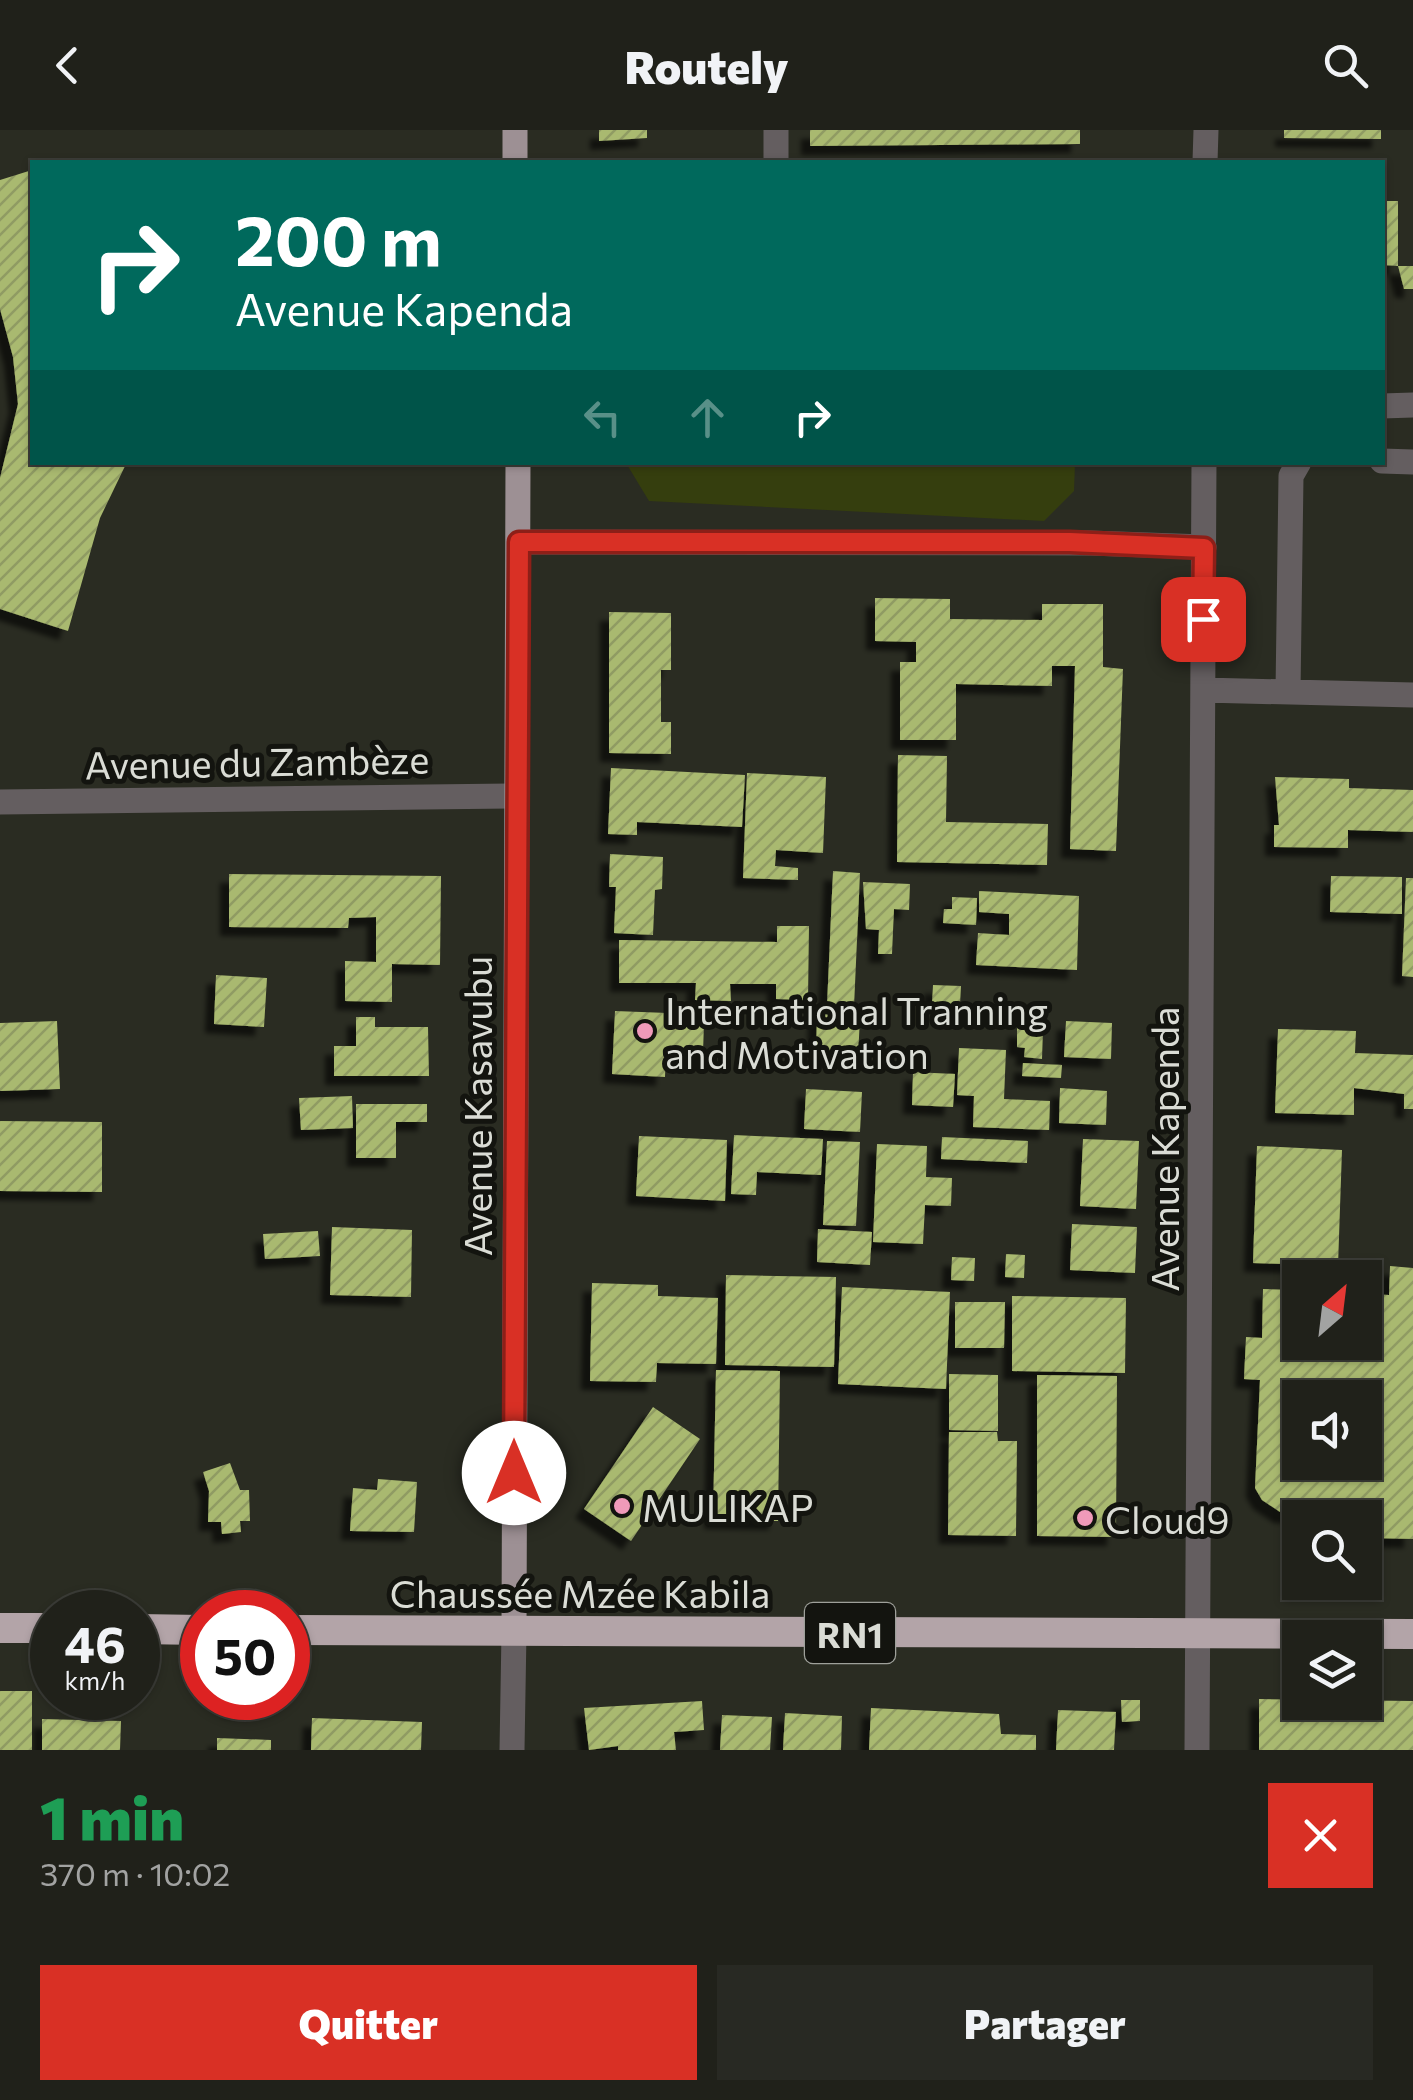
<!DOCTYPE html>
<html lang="fr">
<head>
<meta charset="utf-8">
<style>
	:root { --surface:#20211a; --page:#282923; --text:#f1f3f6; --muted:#a2a3a2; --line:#3d3e39; --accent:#d93025 }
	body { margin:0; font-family:Commissioner,sans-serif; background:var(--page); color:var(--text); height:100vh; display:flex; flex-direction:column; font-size:38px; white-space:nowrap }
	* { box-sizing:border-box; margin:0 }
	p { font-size:32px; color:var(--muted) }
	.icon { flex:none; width:55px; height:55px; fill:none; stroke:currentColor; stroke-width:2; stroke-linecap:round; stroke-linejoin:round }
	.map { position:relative; height:1620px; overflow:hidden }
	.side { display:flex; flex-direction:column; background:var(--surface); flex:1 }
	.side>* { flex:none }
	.hud { position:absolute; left:30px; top:30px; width:1355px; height:305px; border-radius:0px; box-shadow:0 2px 8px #0004,0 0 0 2px var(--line); background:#00695c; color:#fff; overflow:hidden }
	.needle { width:65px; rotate:28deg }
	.tools { position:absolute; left:1282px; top:1130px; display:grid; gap:20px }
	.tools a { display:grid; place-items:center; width:100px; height:100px; border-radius:0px; background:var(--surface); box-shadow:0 2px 8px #0004,0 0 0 2px var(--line); font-size:50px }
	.speed { position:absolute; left:30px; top:1460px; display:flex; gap:20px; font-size:50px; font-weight:700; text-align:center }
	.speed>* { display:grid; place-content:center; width:130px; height:130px; border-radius:50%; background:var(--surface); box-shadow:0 2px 8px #0004,0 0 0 2px var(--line); line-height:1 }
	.speed small { font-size:25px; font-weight:400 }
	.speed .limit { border:15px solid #d22; background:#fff; color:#111 }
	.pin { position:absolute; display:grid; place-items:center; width:85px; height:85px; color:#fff; margin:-42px; border-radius:20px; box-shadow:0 5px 15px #0006 }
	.me { position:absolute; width:110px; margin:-55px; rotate:0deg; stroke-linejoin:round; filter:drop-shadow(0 0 8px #0008) }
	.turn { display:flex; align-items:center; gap:35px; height:210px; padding:0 40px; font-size:45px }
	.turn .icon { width:130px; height:130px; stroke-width:2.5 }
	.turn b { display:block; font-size:70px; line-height:85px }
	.lanes { display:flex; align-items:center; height:95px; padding:0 40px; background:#0003; justify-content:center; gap:50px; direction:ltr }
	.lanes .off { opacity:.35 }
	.round { display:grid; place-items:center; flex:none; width:105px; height:105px; border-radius:0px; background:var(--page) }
	.headline { display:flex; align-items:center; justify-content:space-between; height:170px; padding:0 40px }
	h1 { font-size:60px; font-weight:800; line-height:75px; color:#1e9e55 }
	.cta { display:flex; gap:20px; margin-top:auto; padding:20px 40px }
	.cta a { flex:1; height:115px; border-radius:0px; background:var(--accent); color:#fff; font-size:40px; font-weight:800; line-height:115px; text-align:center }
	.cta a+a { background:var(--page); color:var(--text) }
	header { display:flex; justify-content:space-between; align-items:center; height:130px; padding:0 40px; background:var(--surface); font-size:45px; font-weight:800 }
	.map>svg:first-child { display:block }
	.green { fill:#353e0e }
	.building { fill:url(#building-hatch); fill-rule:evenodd; filter:url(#shadow) }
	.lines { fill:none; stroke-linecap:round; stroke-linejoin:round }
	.minor { stroke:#645e60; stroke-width:25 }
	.major { stroke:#9d9094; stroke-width:25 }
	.highway { stroke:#b3a4a8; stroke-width:30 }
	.route-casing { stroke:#8d1f18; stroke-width:25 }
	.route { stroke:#d93025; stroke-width:18 }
	.poi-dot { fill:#ef9ab9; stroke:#13140f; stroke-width:4 }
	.labels { text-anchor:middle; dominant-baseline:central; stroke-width:10; stroke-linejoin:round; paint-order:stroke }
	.shield { fill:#13140f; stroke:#9ea09a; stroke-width:2.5 }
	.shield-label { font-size:35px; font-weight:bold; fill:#dadcd5 }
	.street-label { font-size:38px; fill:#dadcd5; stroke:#13140f }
	.poi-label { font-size:38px; fill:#dadcd5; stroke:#13140f; text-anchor:start }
</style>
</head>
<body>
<header><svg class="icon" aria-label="back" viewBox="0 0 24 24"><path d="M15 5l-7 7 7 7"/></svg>Routely<svg class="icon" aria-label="search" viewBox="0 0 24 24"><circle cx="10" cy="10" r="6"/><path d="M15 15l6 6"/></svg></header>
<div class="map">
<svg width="1413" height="1620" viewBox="0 0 1413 1620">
	<defs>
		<pattern id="building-hatch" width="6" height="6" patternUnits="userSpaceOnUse" patternTransform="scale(2.5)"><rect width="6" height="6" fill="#a9b96f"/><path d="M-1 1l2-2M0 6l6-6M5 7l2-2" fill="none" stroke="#8f9b63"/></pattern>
		<filter id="shadow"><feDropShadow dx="-9" dy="9" stdDeviation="2.5" flood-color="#0009"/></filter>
	</defs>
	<rect width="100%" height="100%" fill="#2a2c22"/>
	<path class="green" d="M626,333H1075L1074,361L1044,391L649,371Z"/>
	<path class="building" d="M599,0H647V8L599,11Z
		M810,0H1080V14L810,16Z
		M1284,0H1381V9L1284,8Z
		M32,40V332H127L100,388L68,501L0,479V348L18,274L13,227L0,179V50Z
		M1382,71H1398V136L1382,135Z
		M1398,136H1413V159H1404Z
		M875,468L950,469V489L1042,490V474H1103V537L1123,539L1116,721L1070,719L1075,536H1052V556L956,554V610H900V532H916V512L875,511Z
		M609,482L671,483V540H661V592H671V624L609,623Z
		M898,625L947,626L946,692L1048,694L1047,735L897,732Z
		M611,638L745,645L742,697L637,692V705L608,704Z
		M747,643L826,647L823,723L776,720L775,736L798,738V750L743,748Z
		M1275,647L1349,649V658L1413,660V702L1348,700V718L1274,717V695H1279Z
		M610,724L663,727L662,759L655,760L653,805L614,803L616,757H609Z
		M833,741L860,743L854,877L827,876Z
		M229,744L441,746L440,835L392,834V872L345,871V831L376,832V787L349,788L348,798L229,797Z
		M1331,746L1402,747V784L1330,782Z
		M1406,748H1413V847L1402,846Z
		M863,752L910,754L909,780L894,779L892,824H878L879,800L866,799Z
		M979,761L1079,766L1077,840L976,835L978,803L1009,805V784L979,782Z
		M952,767L977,768L976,795L943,793L944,779H952Z
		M777,796H809L808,870L776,869V854H730L731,871L695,870L696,853H619V810L777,812Z
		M216,845L267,848L264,897L214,894Z
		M933,855L961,856L960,875L932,874Z
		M615,881L668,883L667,891L704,893L703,923L666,921L665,947L612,944Z
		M817,884L860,886L858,929L816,927Z
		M356,887H375V897H428L429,946H334V916H356Z
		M57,891L60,959L0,961V893Z
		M1066,891L1112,893L1111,929L1064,927Z
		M1017,898L1043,900L1042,929L1024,927L1025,918L1017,917Z
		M1278,899L1356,901L1355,923L1413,925V979H1404V964L1354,958V985L1275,983Z
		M959,918L1006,920L1004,969L1050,971L1049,1000L973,997L974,966L957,965Z
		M1023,933L1062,935L1061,948L1022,946Z
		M913,942L955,944L953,977L912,975Z
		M1060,958L1107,961L1106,995L1059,993Z
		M806,959L862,962L860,1002L804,999Z
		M352,966L353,998L301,1000L299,968Z
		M356,974H427V992H396V1028H356Z
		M0,991L102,992V1062L0,1061Z
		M734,1005L823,1009L821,1045L757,1042L756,1065L731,1064Z
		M639,1006L727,1010L725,1071L636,1066Z
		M942,1007L1028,1011L1027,1033L941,1029Z
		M1083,1009L1139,1011L1136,1079L1080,1076Z
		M827,1011L860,1012L856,1096L823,1095Z
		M877,1014L927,1016L926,1047L952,1048L951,1076L925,1075L923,1114L873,1112Z
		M1257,1016L1342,1020L1338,1136L1253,1133Z
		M1072,1094L1137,1097L1135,1143L1070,1140Z
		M332,1097L412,1100L411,1167L330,1165Z
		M818,1099L872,1102L870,1135L817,1132Z
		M318,1101L320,1126L265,1129L263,1104Z
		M1006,1124L1025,1125L1024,1148L1005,1147Z
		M952,1127L975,1128L974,1151L951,1150Z
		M1390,1136L1413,1138V1409L1372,1408L1365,1388L1283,1384L1262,1370L1255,1358L1260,1250L1244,1249L1246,1207L1262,1208L1263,1159L1300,1160V1212H1365V1164L1389,1165ZM1300,1268H1365V1332H1300Z
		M726,1145L836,1147L834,1237L725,1235Z
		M592,1153L658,1155V1166L718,1168L716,1234L657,1233L656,1252L590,1251Z
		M842,1157L950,1162L946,1259L838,1254Z
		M1012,1166L1126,1168L1125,1243L1012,1241Z
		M955,1172H1005L1004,1218H955Z
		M716,1240L780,1241L778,1391L713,1390Z
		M949,1244L998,1245V1301L949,1300Z
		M1037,1245L1117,1246L1116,1407L1037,1406Z
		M653,1277L700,1309L631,1411L584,1379Z
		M949,1302H997L998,1311H1017L1016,1406L948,1405Z
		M230,1333L240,1360H249L250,1391H240L241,1402L222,1404L221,1392H208L209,1361L203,1342Z
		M378,1349L417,1352L414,1402L350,1401L353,1358L377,1360Z
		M0,1561H32V1620H0Z
		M233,1568H260V1579L232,1578Z
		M1259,1569L1413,1571V1620H1259Z
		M1121,1570H1140V1591L1122,1592Z
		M702,1571L704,1600L674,1602L676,1620H618V1616L589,1620L584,1578Z
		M871,1578L999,1584L1001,1604L1036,1605V1620H869Z
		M1058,1580L1116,1582L1114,1620H1056Z
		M785,1583L842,1586L841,1620H783Z
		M722,1585L772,1587L770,1620H720Z
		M312,1588L422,1592L421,1620H311Z
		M42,1589L121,1591L120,1620H42Z
		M217,1608L271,1610V1620H217Z"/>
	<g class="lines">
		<path class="minor" d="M776,32V0
			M1205,32L1206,0
			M1382,276L1413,275
			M1382,331L1413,332
			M519,412L1090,413L1204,417
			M1203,560L1413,565
			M1288,562L1291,346L1299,332
			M0,672L514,666
			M512,1620L514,1502
			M1197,1620L1204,332"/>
		<path class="major" d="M515,0V32
			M514,1502L518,332"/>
		<path class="highway" d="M0,1498H52
			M138,1499L202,1500
			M288,1500L1413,1504"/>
	</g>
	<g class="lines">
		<g class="route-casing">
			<path id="route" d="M514,1343L519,412H1070L1204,418L1203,489"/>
		</g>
		<use href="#route" class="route"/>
	</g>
	<g class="poi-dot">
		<circle cx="645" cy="901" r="10"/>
		<circle cx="622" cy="1376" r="10"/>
		<circle cx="1085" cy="1388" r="10"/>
	</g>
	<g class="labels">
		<rect class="shield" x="805" y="1473" width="90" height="60" rx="8"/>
		<g class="shield-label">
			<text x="850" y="1503">RN1</text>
		</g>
		<g class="street-label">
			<text transform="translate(257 631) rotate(-1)">Avenue du Zambèze</text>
			<text transform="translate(476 976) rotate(-90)">Avenue Kasavubu</text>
			<text transform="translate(1163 1019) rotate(-90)">Avenue Kapenda</text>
			<text x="580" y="1462">Chaussée Mzée Kabila</text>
		</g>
		<g class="poi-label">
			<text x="665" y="879">International Tranning<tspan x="665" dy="44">and Motivation</tspan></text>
			<text x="642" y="1376">MULIKAP</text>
			<text x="1105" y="1388">Cloud9</text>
		</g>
	</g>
</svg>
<div class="tools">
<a><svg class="needle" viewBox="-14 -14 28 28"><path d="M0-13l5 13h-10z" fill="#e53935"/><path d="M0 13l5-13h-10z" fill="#a2a3a2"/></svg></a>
<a><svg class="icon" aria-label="sound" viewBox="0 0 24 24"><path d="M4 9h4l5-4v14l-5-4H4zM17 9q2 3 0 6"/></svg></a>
<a><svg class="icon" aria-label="search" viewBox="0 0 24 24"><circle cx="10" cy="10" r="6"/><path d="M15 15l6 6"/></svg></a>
<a><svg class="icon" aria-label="layers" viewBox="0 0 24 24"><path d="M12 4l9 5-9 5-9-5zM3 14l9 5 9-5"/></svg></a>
</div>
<div class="speed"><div>46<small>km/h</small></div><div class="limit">50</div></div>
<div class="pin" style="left:1203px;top:489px;background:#d93025"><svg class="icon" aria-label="arrive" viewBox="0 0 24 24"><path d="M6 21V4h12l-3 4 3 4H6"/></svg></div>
<svg class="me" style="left:514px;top:1343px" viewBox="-20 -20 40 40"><circle r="19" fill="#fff"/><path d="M0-13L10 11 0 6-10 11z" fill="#d93025"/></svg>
<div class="hud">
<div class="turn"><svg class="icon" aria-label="right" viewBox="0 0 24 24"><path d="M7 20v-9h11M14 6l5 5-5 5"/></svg><div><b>200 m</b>Avenue Kapenda</div></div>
<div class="lanes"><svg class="icon off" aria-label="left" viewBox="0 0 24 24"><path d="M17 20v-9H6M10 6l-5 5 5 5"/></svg><svg class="icon off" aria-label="ahead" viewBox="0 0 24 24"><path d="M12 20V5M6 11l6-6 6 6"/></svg><svg class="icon" aria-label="right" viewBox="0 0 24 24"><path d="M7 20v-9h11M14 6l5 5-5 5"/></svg></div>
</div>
</div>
<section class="side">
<div class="headline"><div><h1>1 min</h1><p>370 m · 10:02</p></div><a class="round" style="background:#d93025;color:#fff"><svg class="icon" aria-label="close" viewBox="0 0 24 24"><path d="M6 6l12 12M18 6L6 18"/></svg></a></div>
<div class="cta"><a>Quitter</a><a>Partager</a></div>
</section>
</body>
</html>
